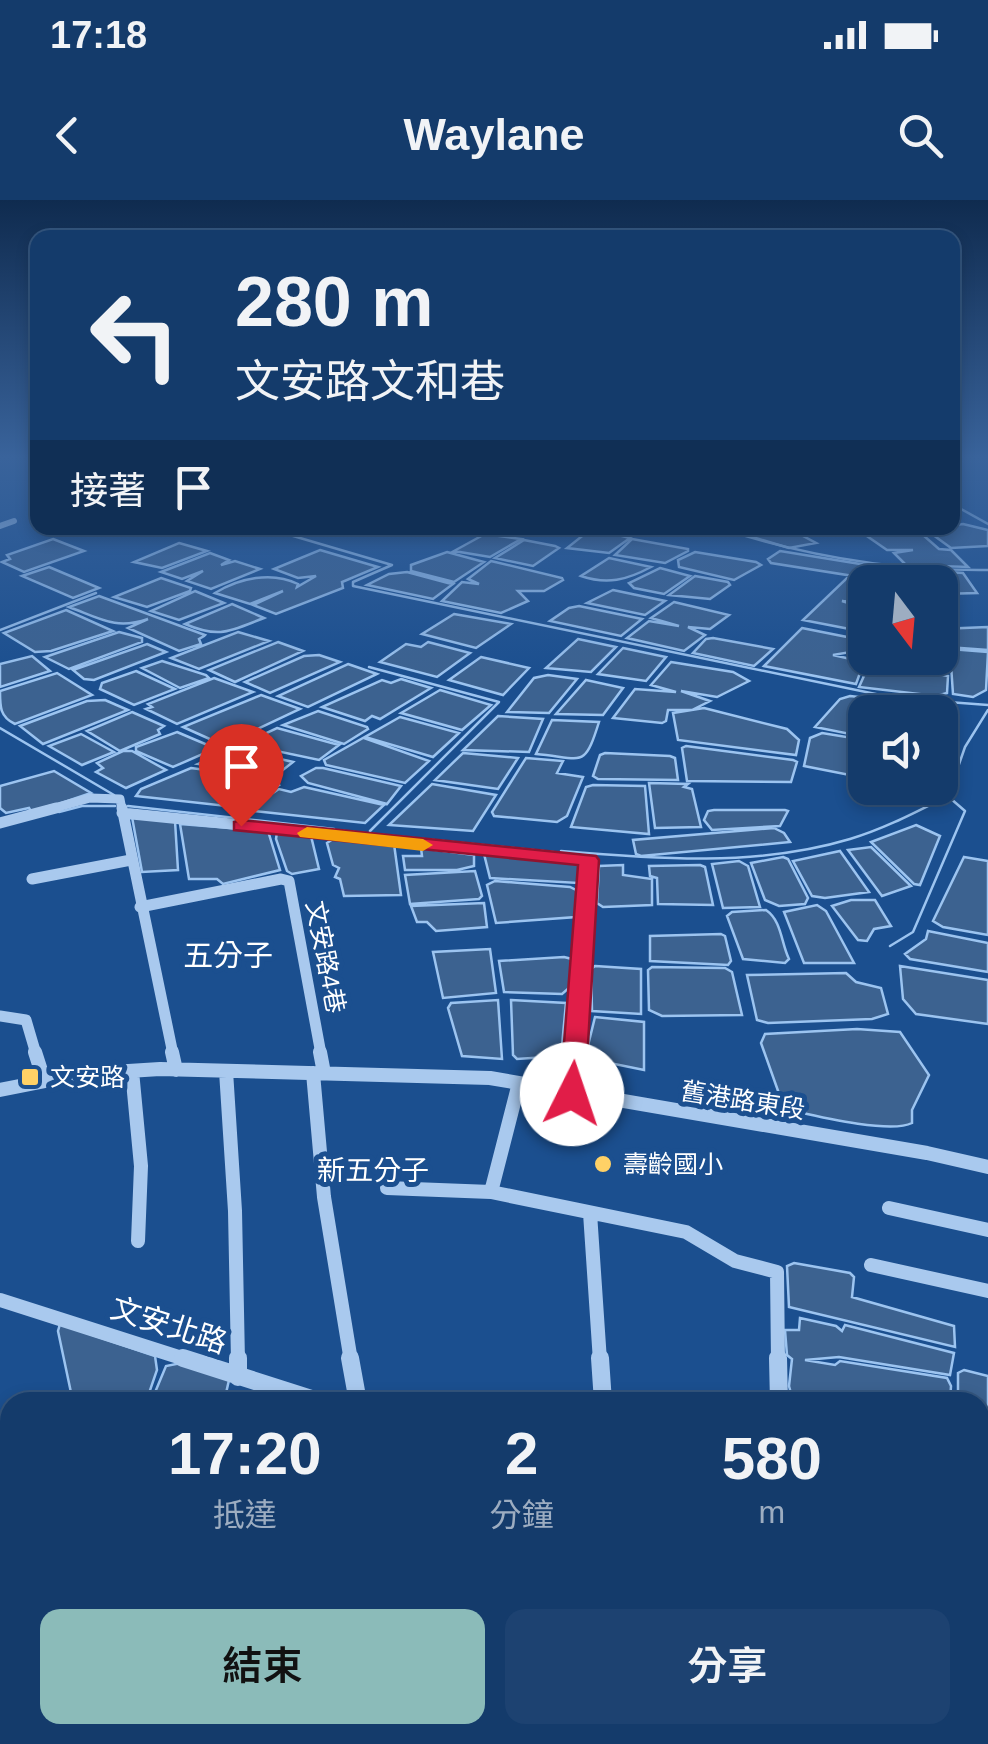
<!DOCTYPE html>
<html lang="zh-TW">
<head>
<meta charset="utf-8">
<style>
	:root { --surface:#143b6b; --page:#1d4271; --text:#f1f3f6; --muted:#9dadc1; --line:#33557e; --accent:#8bbbb9 }
	body { margin:0; font-family:Helvetica,"Noto Sans TC",sans-serif; background:var(--page); color:var(--text); height:100vh; display:flex; flex-direction:column; font-size:38px; white-space:nowrap }
	* { box-sizing:border-box; margin:0 }
	p { font-size:32px; color:var(--muted) }
	.icon { flex:none; width:55px; height:55px; fill:none; stroke:currentColor; stroke-width:2; stroke-linecap:round; stroke-linejoin:round }
	.map { position:relative; flex:1; overflow:hidden }
	.sheet { position:absolute; left:0px; top:1192px; width:990px; height:352px; display:flex; flex-direction:column; background:var(--surface); border-radius:30px 30px 0 0; box-shadow:0 5px 15px #0003,0 0 0 2px var(--line) }
	.sheet>* { flex:none }
	.hud { position:absolute; left:30px; top:30px; width:930px; height:305px; border-radius:20px; box-shadow:0 5px 15px #0003,0 0 0 2px var(--line); background:#143b6b; color:var(--text); overflow:hidden }
	.needle { width:65px; rotate:164deg }
	.fabs { position:absolute; left:848px; top:365px; display:grid; gap:20px }
	.fabs a { display:grid; place-items:center; width:110px; height:110px; border-radius:20px; background:var(--surface); box-shadow:0 5px 15px #0003,0 0 0 2px var(--line); font-size:50px }
	.pin { position:absolute; display:grid; place-items:center; width:85px; height:85px; color:#fff; margin:-102px -42px; border-radius:50% 50% 50% 0; rotate:-45deg; box-shadow:0 0 10px #0007 }
	.pin .icon { rotate:45deg }
	.me { position:absolute; width:110px; margin:-55px; rotate:4deg; stroke-linejoin:round; filter:drop-shadow(0 0 8px #0008) }
	.turn { display:flex; align-items:center; gap:35px; height:210px; padding:0 40px; font-size:45px }
	.turn .icon { width:130px; height:130px; stroke-width:2.5 }
	.turn b { display:block; font-size:70px; line-height:85px }
	.then { display:flex; align-items:center; height:95px; padding:0 40px; background:#0003; gap:20px; font-size:38px }
	.eta { display:flex; justify-content:space-evenly; align-items:center; height:170px; text-align:center }
	.eta b { font-size:60px; font-weight:600; line-height:70px }
	.button { display:flex; gap:20px; margin-top:auto; padding:20px 40px }
	.button a { flex:1; height:115px; border-radius:20px; background:var(--accent); color:#111; font-size:40px; font-weight:600; line-height:115px; text-align:center }
	.button a+a { background:var(--page); color:var(--text) }
	.status { display:flex; justify-content:space-between; align-items:center; height:70px; padding:0 50px; background:var(--surface); direction:ltr }
	.status svg { height:28px; fill:currentColor }
	header { display:flex; justify-content:space-between; align-items:center; height:130px; padding:0 40px; background:var(--surface); font-size:45px; font-weight:600 }
	.map>svg:first-child { display:block }
	.water { fill:#3c6290; stroke:#9cc4f0; stroke-width:2.5 }
	.lines { fill:none; stroke-linecap:round; stroke-linejoin:round }
	.stream { stroke:#9cc4f0; stroke-width:2.5 }
	.minor-far4 { stroke:#a9c9ee; stroke-width:6 }
	.minor-far3 { stroke:#a9c9ee; stroke-width:9 }
	.minor-far2 { stroke:#a9c9ee; stroke-width:11 }
	.minor-far1 { stroke:#a9c9ee; stroke-width:14 }
	.minor { stroke:#a9c9ee; stroke-width:18 }
	.route { fill:#e11d48; stroke:#92132f; stroke-width:2.5 }
	.slow { fill:#f59e0b }
	.poi-dot { fill:#ffd166; stroke:#1b4f8f; stroke-width:4 }
	.labels { text-anchor:middle; dominant-baseline:central; stroke-width:10; stroke-linejoin:round; paint-order:stroke }
	.street-label { font-size:25px; fill:#fff; stroke:#1b4f8f }
	.poi-label { font-size:25px; fill:#fff; stroke:#1b4f8f; text-anchor:start }
	.neighbourhood-label { font-size:28px; fill:#fff; stroke:#1b4f8f }
	.quarter-label { font-size:30px; fill:#fff; stroke:#1b4f8f }
	.near-street-label { font-size:30px; fill:#fff; stroke:#1b4f8f }
</style>
</head>
<body>
<div class="status"><b>17:18</b><svg viewBox="0 0 49 12"><path d="M0 12V9h3v3zM5 12V6h3v6zM10 12V3h3v9zM15 12V0h3v12zM26 1h20v11H26zM47 4h2v5h-2z"/></svg></div>
<header><svg class="icon" aria-label="back" viewBox="0 0 24 24"><path d="M15 5l-7 7 7 7"/></svg>Waylane<svg class="icon" aria-label="search" viewBox="0 0 24 24"><circle cx="10" cy="10" r="6"/><path d="M15 15l6 6"/></svg></header>
<div class="map">
<svg width="988" height="1544" viewBox="0 0 988 1544">
	<rect width="100%" height="100%" fill="#1b4f8f"/>
	<path class="water" d="M963,324L988,330V346L951,348L925,329Z
		M758,328H788L816,343L789,348L746,335L745,330Z
		M889,328H915L939,349L951,350L968,367L906,365L894,353L913,350H887L864,334Z
		M591,329H594L630,338L609,353L567,348Z
		M485,334L521,339L490,357L454,351Z
		M53,339L84,351L24,372L2,362L10,359L7,355Z
		M632,339L688,349V351L665,363L615,355Z
		M524,340L555,346L559,348L533,366L495,358Z
		M179,343L207,351L162,368L134,362Z
		M320,350L378,367L342,382L343,388L276,414L253,405L283,391L250,404L215,393C239,378 272,371 298,384L297,387L316,376L298,378L274,369Z
		M780,351L885,368L879,380L771,363L768,359Z
		M447,352L484,362L454,382L411,371V365Z
		M695,352L756,362L761,365L734,380L679,367L678,360Z
		M210,353L229,360L221,365L235,361L260,369L211,389L187,381L203,371L182,379L161,372Z
		M609,358L651,367C627,380 607,385 581,376Z
		M491,361L562,378L563,380L544,391H518L528,401L501,413L442,401L462,382L479,384L468,379Z
		M49,367L99,388L73,398L22,376Z
		M660,368L690,376L664,394L634,388L629,383Z
		M903,369L963,373L977,393L940,394V382H918Z
		M407,372L448,383L453,384L433,399L367,385L389,374Z
		M695,376L728,382L730,385L710,399L669,395Z
		M848,377L877,382H865V403L842,401L864,408L860,431L803,420Z
		M161,378L191,388L190,391L147,407L114,397Z
		M613,390L665,401L645,415L587,403Z
		M195,391L224,403L179,420L151,411Z
		M99,396L205,435L204,436L199,439L201,444L179,451L128,428L148,419C116,430 101,419 69,407Z
		M674,402L729,415L710,429L688,427L705,435L684,451L627,438L649,421L679,426L651,418Z
		M232,404L264,418C230,431 220,439 185,424Z
		M579,406L642,419L621,436L550,421L569,408Z
		M66,410L113,431L51,451L35,452L4,433Z
		M454,414L511,424L476,448L422,434Z
		M988,427V450L947,447L940,429Z
		M802,428L857,439L851,452L833,455L864,462L856,484L764,466Z
		M119,432L142,438V442L69,469L45,457Z
		M238,432L269,441L199,469L171,458Z
		M713,438L773,449L754,466L693,453L706,439Z
		M578,439L616,447L591,472L546,468Z
		M278,442L303,451L235,482L209,470Z
		M428,442L470,453L437,477L380,462L406,444L421,447Z
		M147,444L166,452L94,480L84,479L73,470Z
		M623,448L666,457L646,481L598,474Z
		M950,449L988,452L986,490L973,497L953,494L951,465L946,451Z
		M319,455L340,462L270,493L245,482L304,456Z
		M32,456L50,471L0,487V464Z
		M481,457L529,468L503,495L449,480Z
		M162,461L206,475L209,478L180,488L142,468Z
		M671,462L733,472L749,481L717,497L681,491L710,501L692,510H668L666,521L662,523L613,518L635,489L676,492L651,485Z
		M879,463L948,476L947,493L936,496L859,487L868,467Z
		M348,464L377,474L308,507L278,496Z
		M136,471L175,489L134,505L100,489L102,483Z
		M57,473L92,495L15,524C0,517 0,507 0,491Z
		M548,475L577,479L549,513L507,512L534,478Z
		M214,478L253,492L177,524L146,509L152,507L148,504Z
		M401,479L431,488L380,519L372,516L365,521L322,507L382,480L391,483Z
		M586,480L623,488L603,515L556,514Z
		M440,490L491,505L462,530L401,513Z
		M261,495L300,509L223,545L183,527Z
		M850,496L947,507L940,548V512H865V537L815,527L840,499Z
		M105,500L128,510L43,544L20,526L87,501Z
		M704,508L787,529L799,540L796,555L678,540L673,513Z
		M318,511L367,527L368,529L344,544L283,525Z
		M132,512L164,526L158,530L160,534L120,551L87,531Z
		M498,516L543,519L529,552L463,550Z
		M400,517L459,533L433,557L365,537Z
		M552,520L599,522C584,570 583,558 536,554Z
		M277,528L339,545L319,560L243,544Z
		M177,532L210,546L212,550L173,567L136,551V547Z
		M822,533L865,540V578L804,566L810,538Z
		M81,534L114,552L82,565L49,546Z
		M363,538H364L429,561L405,583L326,565L324,560Z
		M686,546L793,560L797,562L791,582L687,581L682,548Z
		M232,548L293,562L274,577L198,564Z
		M123,551H132L166,570L126,588L96,572L103,568L97,563Z
		M463,553L518,558L498,589L435,580Z
		M605,553L670,556L675,558L678,580L598,579L593,576L600,555Z
		M526,558L563,561L557,573L583,577L567,616L557,622L494,616L492,612Z
		M191,568L273,579L279,585L245,608L136,596L141,589Z
		M316,568H323L401,586L387,604L308,583L301,576Z
		M54,571L91,593L32,613L29,608L6,613L0,608V586Z
		M649,583L688,584L684,587L692,589L701,627L655,628Z
		M432,584L496,595L473,631L389,625Z
		M593,585L645,586L649,634L571,627L586,587Z
		M304,587L384,605L365,623L254,611L259,602L279,589L291,592Z
		M714,610H785L788,611L780,626L712,630L704,620L708,611Z
		M132,617L175,621L178,670L142,672Z
		M180,624L268,631L280,670L223,684L217,679H189Z
		M916,625L940,636L920,685L914,684L871,642Z
		M774,628L784,633L790,642L641,656L636,654L633,640Z
		M277,632L311,636L319,669L292,674L287,671L276,639Z
		M336,637L394,644L401,695L344,696L340,679L335,677L339,668L333,665L327,643Z
		M871,647L911,686L882,696L848,650Z
		M421,648L474,655V666L457,670H405L403,656H422Z
		M840,651L869,692L825,698L812,696L793,661Z
		M484,654L580,664L578,683L490,678Z
		M783,657L788,659L808,698L805,704L779,706L765,700L751,663Z
		M964,657L988,661V735L943,727L933,721Z
		M739,661L748,666L760,707L723,708L712,664Z
		M623,665V675L652,679V705L603,707L597,703L599,666Z
		M700,665L705,667L713,705L658,704L657,678L650,676L649,666Z
		M475,671L482,696L479,699L410,704L405,675Z
		M495,681L570,687L578,691L576,717L496,723L487,685Z
		M851,700H875L891,726L874,729L867,741L858,740L832,706Z
		M484,703L487,727L436,731L427,722H417L411,706Z
		M817,705L826,711L854,763H804L784,712Z
		M766,710C782,721 781,743 789,759L785,763L743,759L727,716L732,712Z
		M928,731L988,743V772L910,759L905,754L926,739Z
		M721,734L725,736L731,761L728,765L650,761V736Z
		M490,749L496,793L443,798L433,752Z
		M564,757L572,759L569,788L562,794L504,792L499,761Z
		M595,766L641,769V814L592,811L591,769Z
		M900,766L988,780V824L916,814L903,799Z
		M652,767L725,768L732,772L742,815L662,816L649,810L648,770Z
		M846,773L856,782L881,788L888,814L872,819L768,823L757,820L747,775Z
		M498,800L502,859L462,856L448,808L451,803Z
		M511,800L566,803L561,856L517,859L513,855Z
		M595,817L644,822V870L585,858Z
		M857,829L900,832L929,875L912,910V923C890,934 816,916 789,910L782,902L761,843L765,834Z
		M794,1063L850,1073L854,1077L852,1097L954,1126L955,1147L789,1107L787,1066Z
		M800,1118L836,1126L842,1131L845,1125L954,1153L950,1175L839,1157L805,1160L835,1165L840,1161L947,1178L951,1186L950,1202H805L792,1197L789,1186L792,1159L787,1155L785,1130H799Z
		M60,1124L155,1156L157,1170L146,1202H73L58,1131Z
		M181,1163L229,1180L224,1202H151L166,1166Z
		M964,1170L988,1176V1232L980,1230V1202H958V1173Z
		M0,1321L10,1322V1517H0Z
		M980,1408L988,1411V1544H813L784,1535H980Z"/>
	<g class="lines">
		<path class="stream" d="M952,304L988,324
			M266,328L392,365L353,382V386L895,498L988,505
			M720,328C808,357 896,371 988,370
			M0,430L96,393
			M369,467L499,502L370,631
			M0,528L114,595
			M128,606L334,629
			M59,612L82,606H115
			M561,651C656,659 757,667 850,639C884,629 916,612 948,596L965,547L988,510
			M890,746L913,732L965,611L950,598"/>
		<path class="minor-far4" d="M0,326L14,321"/>
		<path class="minor-far3" d="M47,610L90,598L120,599L122,610"/>
		<path class="minor-far2" d="M122,608L173,854
			M122,613L589,660L575,854
			M0,623L56,608
			M32,679L131,660
			M140,707L281,679L289,681L321,854
			M0,816L26,820L36,854"/>
		<path class="minor-far1" d="M35,852L44,880
			M172,852L176,870
			M320,852L324,873
			M132,871L141,966L138,1041
			M226,871L235,1011L238,1161
			M313,873L324,997L351,1161
			M0,890L81,874L160,869L490,878L927,953L988,967
			M572,894L575,852
			M387,988L491,992L686,1032L735,1061L777,1072L778,1161
			M491,992L519,883
			M889,1008L988,1030
			M590,1013L600,1161
			M871,1065L988,1091
			M0,1100L191,1161"/>
		<path class="minor" d="M183,1158L321,1202
			M238,1158V1177
			M350,1158L358,1202
			M600,1158L603,1202
			M778,1158L779,1202
			M0,1293L10,1294
			M980,1376L988,1378
			M512,1535L639,1544
			M331,1544L471,1535"/>
	</g>
	<linearGradient id="sky" x2="0" y2="1"><stop stop-color="#0f2b4f"/><stop offset="0.54" stop-color="#39639b"/><stop offset="1" stop-color="#39639b" stop-opacity="0"/></linearGradient>
	<rect width="988" height="476" fill="url(#sky)"/>
	<path class="route" d="M241,620L596,656L599,660L585,894L581,900H564L560,894L578,665L234,630V622Z"/>
	<path class="slow" d="M307,627L423,639L433,645L423,651L300,637L297,633Z"/>
	<g class="poi-dot">
		<rect x="20" y="867" width="20" height="20" rx="5"/>
		<circle cx="603" cy="964" r="10"/>
	</g>
	<g class="labels">
		<g class="street-label">
			<text transform="translate(326 757) rotate(79)">文安路4巷</text>
			<text transform="translate(743 900) rotate(9)">舊港路東段</text>
		</g>
		<g class="poi-label">
			<text x="50" y="877">文安路</text>
			<text x="623" y="964">壽齡國小</text>
		</g>
		<g class="neighbourhood-label">
			<text x="373" y="970">新五分子</text>
		</g>
		<g class="quarter-label">
			<text x="228" y="755">五分子</text>
		</g>
		<g class="near-street-label">
			<text transform="translate(169 1125) rotate(18)">文安北路</text>
		</g>
	</g>
</svg>
<div class="fabs">
<a><svg class="needle" viewBox="-14 -14 28 28"><path d="M0-13l5 13h-10z" fill="#e53935"/><path d="M0 13l5-13h-10z" fill="#9dadc1"/></svg></a>
<a><svg class="icon" aria-label="sound" viewBox="0 0 24 24"><path d="M4 9h4l5-4v14l-5-4H4zM17 9q2 3 0 6"/></svg></a>
</div>
<div class="pin" style="left:241px;top:626px;background:#d93025"><svg class="icon" aria-label="arrive" viewBox="0 0 24 24"><path d="M6 21V4h12l-3 4 3 4H6"/></svg></div>
<svg class="me" style="left:572px;top:894px" viewBox="-20 -20 40 40"><circle r="19" fill="#fff"/><path d="M0-13L10 11 0 6-10 11z" fill="#e11d48"/></svg>
<div class="hud">
<div class="turn"><svg class="icon" aria-label="left" viewBox="0 0 24 24"><path d="M17 20v-9H6M10 6l-5 5 5 5"/></svg><div><b>280 m</b>文安路文和巷</div></div>
<div class="then">接著<svg class="icon" aria-label="arrive" viewBox="0 0 24 24"><path d="M6 21V4h12l-3 4 3 4H6"/></svg></div>
</div>
<section class="sheet">
<div class="eta">
<div><b>17:20</b><p>抵達</p></div>
<div><b>2</b><p>分鐘</p></div>
<div><b>580</b><p>m</p></div>
</div>
<div class="button"><a>結束</a><a>分享</a></div>
</section>
</div>
</body>
</html>
